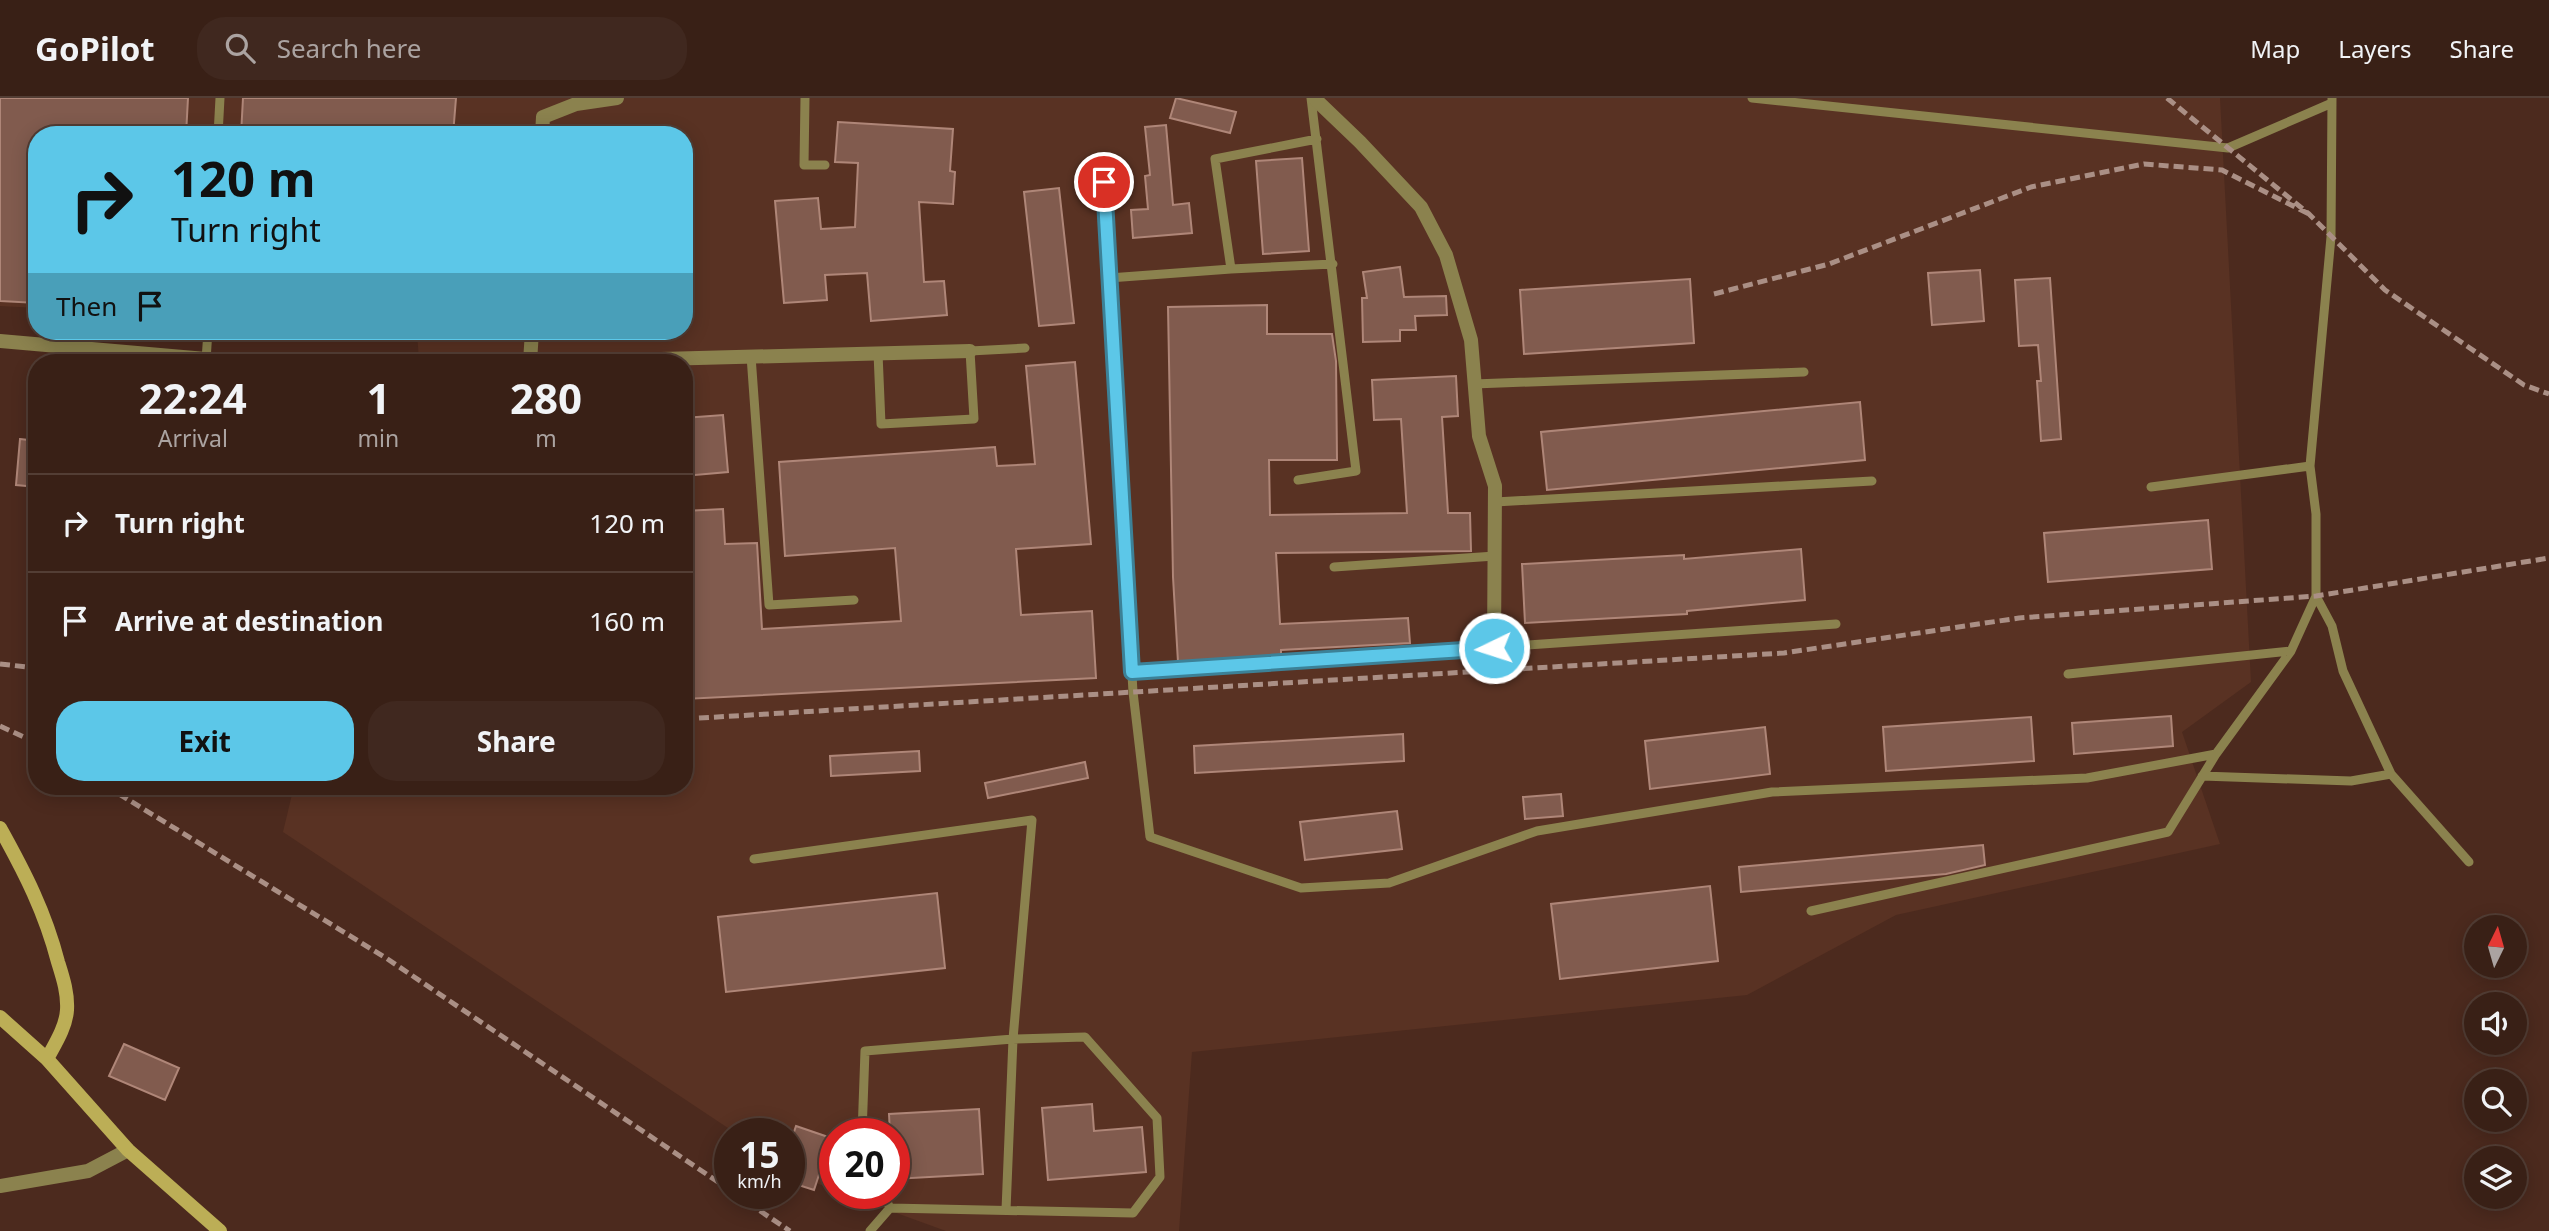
<!DOCTYPE html>
<html lang="en">
<head>
<meta charset="utf-8">
<style>
	:root { --surface:#392016; --page:#40281f; --text:#f1f3f6; --muted:#aba3a1; --line:#533e35; --accent:#5cc7e8 }
	body { margin:0; font-family:"Noto Sans",sans-serif; background:var(--page); color:var(--text); height:100vh; display:flex; flex-direction:column; font-size:26px; white-space:nowrap }
	* { box-sizing:border-box; margin:0 }
	p { font-size:23px; color:var(--muted) }
	.icon { flex:none; width:38px; height:38px; fill:none; stroke:currentColor; stroke-width:2; stroke-linecap:round; stroke-linejoin:round }
	.map { position:relative; flex:1; overflow:hidden }
	.side { position:absolute; left:28px; top:256px; width:665px; height:441px; display:flex; flex-direction:column; background:var(--surface); border-radius:28px; box-shadow:0 4px 18px #0003,0 0 0 2px var(--line) }
	.side>* { flex:none }
	.guide { position:absolute; left:28px; top:28px; width:665px; height:214px; border-radius:28px; box-shadow:0 4px 18px #0003,0 0 0 2px var(--line); background:#5cc7e8; color:#111; overflow:hidden }
	.needle { width:46px; rotate:5deg }
	.fabs { position:absolute; left:2464px; top:817px; display:grid; gap:14px }
	.fabs a { display:grid; place-items:center; width:63px; height:63px; border-radius:50%; background:var(--surface); box-shadow:0 4px 18px #0003,0 0 0 2px var(--line); font-size:35px }
	.speed { position:absolute; left:714px; top:1020px; display:flex; gap:14px; font-size:35px; font-weight:700; text-align:center }
	.speed>* { display:grid; place-content:center; width:91px; height:91px; border-radius:50%; background:var(--surface); box-shadow:0 4px 18px #0003,0 0 0 2px var(--line); line-height:1 }
	.speed small { font-size:18px; font-weight:400 }
	.speed .limit { border:10px solid #d22; background:#fff; color:#111 }
	.pin { position:absolute; display:grid; place-items:center; width:60px; height:60px; color:#fff; margin:-30px; border:4px solid #fff; border-radius:50%; box-shadow:0 2px 7px #0007 }
	.me { position:absolute; width:77px; margin:-38px; rotate:266deg; stroke-linejoin:round; filter:drop-shadow(0 0 5px #0008) }
	.turn { display:flex; align-items:center; gap:24px; height:147px; padding:0 28px; font-size:32px }
	.turn .icon { width:91px; height:91px; stroke-width:2.5 }
	.turn b { display:block; font-size:49px; line-height:60px }
	.then { display:flex; align-items:center; height:66px; padding:0 28px; background:#0003; gap:14px; font-size:26px }
	.eta { display:flex; justify-content:space-evenly; align-items:center; height:119px; text-align:center }
	.eta b { font-size:42px; font-weight:700; line-height:49px }
	.action { display:flex; gap:14px; margin-top:auto; padding:14px 28px }
	.action a { flex:1; height:80px; border-radius:28px; background:var(--accent); color:#111; font-size:28px; font-weight:700; line-height:80px; text-align:center }
	.action a+a { background:var(--page); color:var(--text) }
	ul { padding:0; list-style:none }
	li { display:flex; align-items:center; gap:21px; height:98px; padding:0 28px; border-top:2px solid var(--line) }
	li div { flex:1 }
	li b { display:block; font-size:26px }
	li em { font-style:normal }
	header { display:flex; align-items:center; gap:42px; box-sizing:border-box; height:98px; padding:0 35px; background:var(--surface); border-bottom:2px solid var(--line) }
	header strong { font-size:33px }
	nav { display:flex; gap:38px; margin-inline-start:auto; font-size:24px }
	.search { width:490px; height:63px; background:var(--page); display:flex; align-items:center; gap:18px; box-sizing:border-box; padding:0 24px; border-radius:28px; color:var(--muted); font-size:26px }
	.map>svg:first-child { display:block }
	.built { fill:#593223 }
	.building { fill:#815b4e; stroke:#af8678; stroke-width:2 }
	.lines { fill:none; stroke-linecap:round; stroke-linejoin:round }
	.lane { stroke:#8b824e; stroke-width:9 }
	.street { stroke:#8b824e; stroke-width:14 }
	.secondary { stroke:#bcae56; stroke-width:14 }
	.rail { stroke:#aa8f85; stroke-width:5; stroke-dasharray:10 5; stroke-linecap:butt }
	.route-casing { stroke:#3c8197; stroke-width:18 }
	.route { stroke:#5cc7e8; stroke-width:12 }
</style>
</head>
<body>
<header>
<strong>GoPilot</strong>
<div class="search"><svg class="icon" aria-label="search" viewBox="0 0 24 24"><circle cx="10" cy="10" r="6"/><path d="M15 15l6 6"/></svg>Search here</div>
<nav><a>Map</a><a>Layers</a><a>Share</a></nav>
</header>
<div class="map">
<svg width="2549" height="1133" viewBox="0 0 2549 1133">
	<rect width="100%" height="100%" fill="#4c2a1e"/>
	<path class="built" d="M0,0H2220L2251,584L2182,634L2220,746L1896,817L1747,897L1192,954L1179,1133H946L844,1096H894V1036H835V1092L805,1081L789,1070V1036H737L283,734L294,688H684V264H419L417,233H684V37H37V210L0,208Z"/>
	<path class="building" d="M0,0H188L186,37H37V205L0,203Z
		M243,0H456L453,37H241Z
		M1176,0L1236,14L1230,35L1170,20Z
		M838,24L953,31L950,73L955,74L953,106L919,104L924,184L944,183L947,217L871,223L867,175L825,177L827,202L784,205L775,103L818,100L821,131L855,129L858,65L835,64Z
		M1166,27L1173,107L1189,105L1192,135L1133,140L1131,112L1148,111L1145,78L1150,77L1145,29Z
		M1302,60L1309,153L1263,156L1256,63Z
		M1059,90L1074,225L1039,228L1024,94Z
		M1400,169L1404,199L1446,198L1447,217L1415,218L1416,232H1400V243L1363,244L1362,200H1367L1363,174Z
		M1980,172L1984,223L1932,227L1928,175Z
		M2050,180L2061,341L2041,343L2037,283H2041L2038,247L2019,248L2015,182Z
		M1690,181L1694,245L1524,256L1520,192Z
		M1267,207V236H1332L1336,263L1337,362H1269L1270,417L1407,415L1401,321L1374,322L1372,282L1456,278L1458,318L1442,319L1448,415H1470L1471,453L1276,455L1280,526L1408,520L1410,545L1281,552V557L1178,564L1173,479L1168,209Z
		M1075,264L1091,446L1016,451L1021,517L1092,513L1096,580L684,601V413L723,411L725,446L757,445L762,531L901,523L895,450L785,458L779,364L995,349L997,368L1035,366L1026,268Z
		M1860,304L1865,362L1547,392L1541,334Z
		M723,317L728,374L684,378V320Z
		M20,341L37,343V389L16,387Z
		M2208,422L2212,471L2048,484L2044,435Z
		M1801,451L1805,502L1687,513V516L1525,525L1522,466L1684,457V461Z
		M2171,618L2173,648L2074,656L2072,625Z
		M2031,619L2034,663L1886,673L1883,629Z
		M1765,629L1770,676L1650,691L1645,643Z
		M1403,636L1404,663L1195,675L1194,648Z
		M919,653L920,673L831,678L830,658Z
		M1085,664L1088,680L988,700L985,685Z
		M1561,696L1563,718L1525,721L1523,699Z
		M1397,713L1402,751L1305,762L1300,724Z
		M1983,747L1985,767L1946,776L1741,794L1739,769Z
		M1710,788L1718,863L1560,881L1551,806Z
		M937,795L945,870L726,894L718,819Z
		M124,946L179,970L165,1002L109,978Z
		M1092,1006L1094,1033L1142,1029L1146,1074L1048,1082L1042,1010Z
		M979,1011L983,1076L894,1081V1036H890L889,1016Z
		M796,1028L831,1040L814,1092L789,1084V1049Z"/>
	<g class="lines">
		<path class="lane" d="M805,0L804,67H825
			M1752,0L2228,50L2332,5
			M2332,0L2331,139L2310,368L2316,416V498L2332,528L2343,573L2391,676L2469,764
			M218,37L220,0
			M1317,41L1215,61L1231,171L1333,166
			M1104,84L1133,594L1150,739L1301,790L1389,785L1537,733L1772,694L2087,680L2216,656L2291,553L2316,498
			M1109,180L1231,171
			M878,255L881,326L974,321L970,253L1025,250
			M751,258L769,507L854,502
			M206,262L208,233
			M1474,286L1804,274
			M1298,382L1356,373L1311,0
			M2151,389L2310,368
			M1495,404L1872,383
			M1334,469L1495,458
			M1132,574L1836,526
			M2068,576L2291,553
			M2202,678L2351,683L2391,676
			M754,761L1032,722L1013,941L1006,1112
			M1811,813L2168,734L2216,656
			M862,1036L865,953L1013,941L1085,939L1157,1020L1160,1079L1133,1115L890,1110
			M883,1096L890,1110
			M870,1133L890,1110"/>
		<path class="street" d="M1314,0L1360,44L1421,109L1446,157L1471,242L1479,338L1495,388L1494,549
			M542,37L543,19L576,6L617,0
			M0,243L240,264
			M530,264L532,233
			M548,264L970,253
			M0,1088L88,1073L128,1052"/>
		<path class="secondary" d="M0,730C25,775 45,814 58,864C63,880 68,895 67,912C66,929 55,946 47,961
			M0,919L47,961L128,1052L220,1133"/>
		<path class="rail" d="M2167,0L2309,116L2385,192L2524,287L2549,296
			M1714,196L1829,166L2031,89L2144,66L2222,72L2309,116
			M0,566L37,570
			M684,621L1784,555L2019,520L2316,498L2549,460
			M0,628L37,645
			M106,688L386,860L730,1092
			M735,1096L790,1133"/>
	</g>
	<g class="lines">
		<g class="route-casing">
			<path id="route" d="M1104,84L1132,574L1494,550"/>
		</g>
		<use href="#route" class="route"/>
	</g>
</svg>
<div class="fabs">
<a><svg class="needle" viewBox="-14 -14 28 28"><path d="M0-13l5 13h-10z" fill="#e53935"/><path d="M0 13l5-13h-10z" fill="#aba3a1"/></svg></a>
<a><svg class="icon" aria-label="sound" viewBox="0 0 24 24"><path d="M4 9h4l5-4v14l-5-4H4zM17 9q2 3 0 6"/></svg></a>
<a><svg class="icon" aria-label="search" viewBox="0 0 24 24"><circle cx="10" cy="10" r="6"/><path d="M15 15l6 6"/></svg></a>
<a><svg class="icon" aria-label="layers" viewBox="0 0 24 24"><path d="M12 4l9 5-9 5-9-5zM3 14l9 5 9-5"/></svg></a>
</div>
<div class="speed"><div>15<small>km/h</small></div><div class="limit">20</div></div>
<div class="pin" style="left:1104px;top:84px;background:#d93025"><svg class="icon" aria-label="arrive" viewBox="0 0 24 24"><path d="M6 21V4h12l-3 4 3 4H6"/></svg></div>
<svg class="me" style="left:1494px;top:550px" viewBox="-20 -20 40 40"><circle r="17" fill="#5cc7e8" stroke="#fff" stroke-width="3"/><path d="M0-11L8 9 0 5-8 9z" fill="#fff"/></svg>
<div class="guide">
<div class="turn"><svg class="icon" aria-label="right" viewBox="0 0 24 24"><path d="M7 20v-9h11M14 6l5 5-5 5"/></svg><div><b>120 m</b>Turn right</div></div>
<div class="then">Then<svg class="icon" aria-label="arrive" viewBox="0 0 24 24"><path d="M6 21V4h12l-3 4 3 4H6"/></svg></div>
</div>
<section class="side">
<div class="eta">
<div><b>22:24</b><p>Arrival</p></div>
<div><b>1</b><p>min</p></div>
<div><b>280</b><p>m</p></div>
</div>
<ul>
<li><svg class="icon" aria-label="right" viewBox="0 0 24 24"><path d="M7 20v-9h11M14 6l5 5-5 5"/></svg><div><b>Turn right</b></div><em>120 m</em></li>
<li><svg class="icon" aria-label="arrive" viewBox="0 0 24 24"><path d="M6 21V4h12l-3 4 3 4H6"/></svg><div><b>Arrive at destination</b></div><em>160 m</em></li>
</ul>
<div class="action"><a>Exit</a><a>Share</a></div>
</section>
</div>
</body>
</html>
